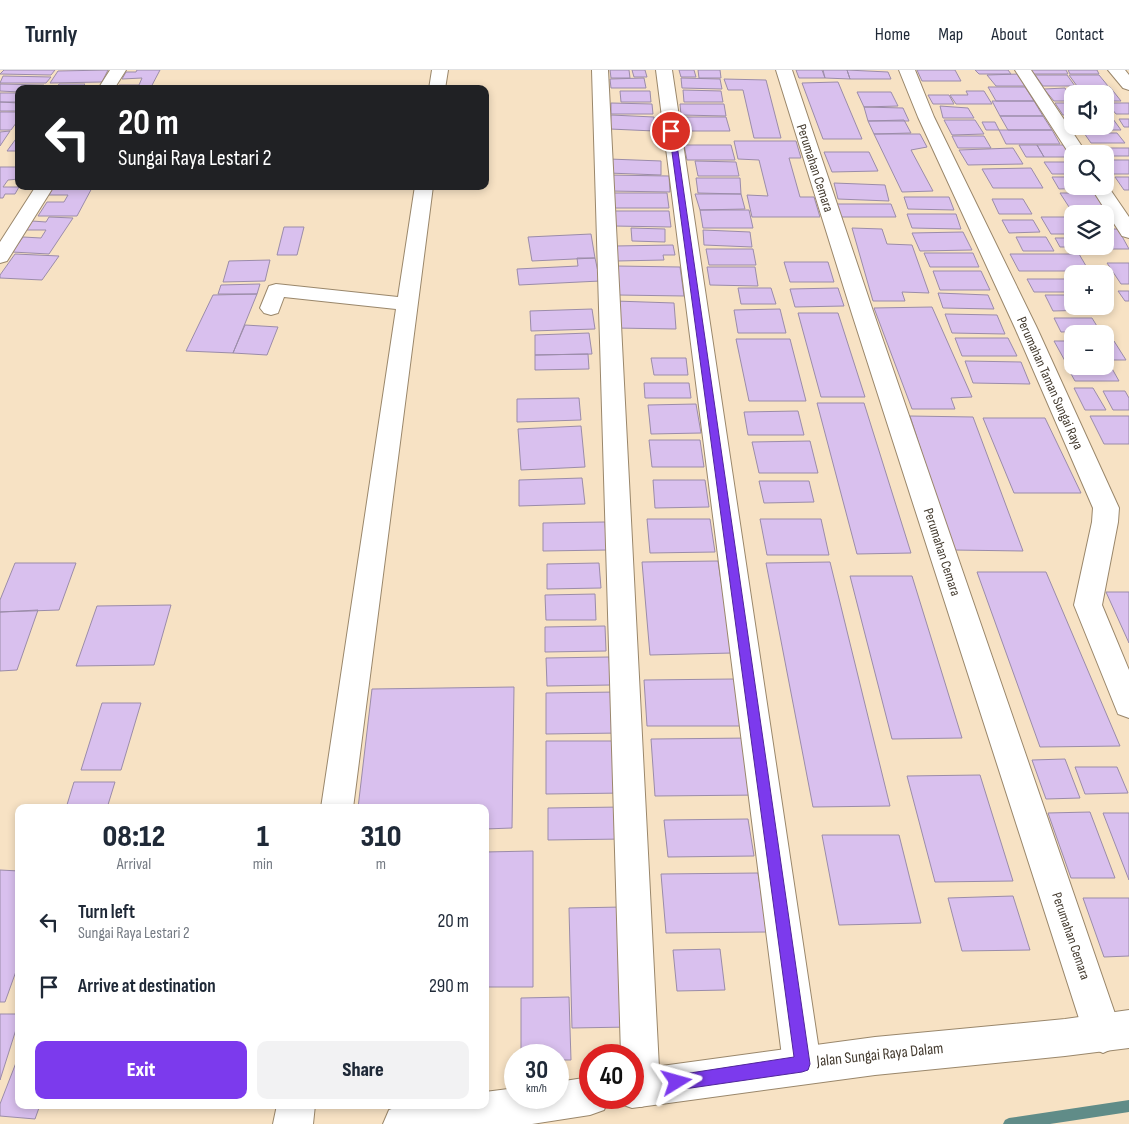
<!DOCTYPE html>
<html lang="en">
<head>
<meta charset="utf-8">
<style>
	:root { --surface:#fff; --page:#f2f2f3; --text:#1f2937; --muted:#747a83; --line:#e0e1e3; --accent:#7c3aed }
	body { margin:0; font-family:"Sofia Sans Condensed",sans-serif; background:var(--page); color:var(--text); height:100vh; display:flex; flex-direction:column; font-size:19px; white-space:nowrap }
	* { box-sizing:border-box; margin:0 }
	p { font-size:16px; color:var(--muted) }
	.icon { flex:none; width:28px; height:28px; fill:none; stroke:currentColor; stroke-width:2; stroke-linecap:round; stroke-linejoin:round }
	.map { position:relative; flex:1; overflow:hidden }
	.details { position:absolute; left:15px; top:734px; width:474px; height:305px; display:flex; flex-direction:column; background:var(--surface); border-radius:10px; box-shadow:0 2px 8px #0003 }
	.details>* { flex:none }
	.banner { position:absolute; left:15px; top:15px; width:474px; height:105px; border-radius:10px; box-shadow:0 2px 8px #0003; background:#202124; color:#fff; overflow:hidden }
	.tools { position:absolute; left:1064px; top:15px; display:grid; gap:10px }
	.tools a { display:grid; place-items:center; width:50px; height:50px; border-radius:10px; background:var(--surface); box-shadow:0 2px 8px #0003; font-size:25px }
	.speed { position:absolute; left:504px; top:974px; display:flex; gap:10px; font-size:25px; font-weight:700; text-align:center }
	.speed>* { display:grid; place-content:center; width:65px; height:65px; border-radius:50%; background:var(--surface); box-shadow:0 2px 8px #0003; line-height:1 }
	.speed small { font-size:12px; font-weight:400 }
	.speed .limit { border:8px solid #d22; background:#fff; color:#111 }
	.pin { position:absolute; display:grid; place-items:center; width:42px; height:42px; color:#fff; margin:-21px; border:2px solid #fff; border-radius:50%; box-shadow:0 1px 5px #0007 }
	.me { position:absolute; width:55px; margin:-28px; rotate:82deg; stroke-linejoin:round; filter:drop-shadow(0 0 4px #0008) }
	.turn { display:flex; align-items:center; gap:18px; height:105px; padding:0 20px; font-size:22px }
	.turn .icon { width:65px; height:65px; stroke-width:2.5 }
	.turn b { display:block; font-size:35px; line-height:42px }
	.eta { display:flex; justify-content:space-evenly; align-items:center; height:85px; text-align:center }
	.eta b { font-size:30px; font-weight:800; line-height:35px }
	.cta { display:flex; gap:10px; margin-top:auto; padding:10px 20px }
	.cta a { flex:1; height:58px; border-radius:10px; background:var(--accent); color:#fff; font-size:20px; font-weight:800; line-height:58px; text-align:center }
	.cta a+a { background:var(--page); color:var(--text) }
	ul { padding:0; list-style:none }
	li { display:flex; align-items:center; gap:15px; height:65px; padding:0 20px }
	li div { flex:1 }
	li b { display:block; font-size:19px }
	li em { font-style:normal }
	header { display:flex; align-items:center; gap:30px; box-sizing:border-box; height:70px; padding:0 25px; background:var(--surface); border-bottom:1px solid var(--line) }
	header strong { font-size:24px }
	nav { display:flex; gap:28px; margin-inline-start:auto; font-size:18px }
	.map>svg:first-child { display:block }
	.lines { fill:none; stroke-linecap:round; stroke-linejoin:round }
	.stream { fill:#608c88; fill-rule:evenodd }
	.building { fill:#d9c0ee; stroke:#9b8ca9 }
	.minor-casing { stroke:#9a876b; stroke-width:2 }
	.tertiary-casing { stroke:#9a876b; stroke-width:2 }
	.minor { fill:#fff; fill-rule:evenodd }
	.tertiary { fill:#fff; fill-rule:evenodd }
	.route { fill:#7c3aed; stroke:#51269a }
	.labels { text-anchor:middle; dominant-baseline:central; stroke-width:5; stroke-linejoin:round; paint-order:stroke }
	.street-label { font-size:14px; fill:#443b2f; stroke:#fff }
	.near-street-label { font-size:16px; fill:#443b2f; stroke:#fff }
</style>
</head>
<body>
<header>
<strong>Turnly</strong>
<nav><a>Home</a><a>Map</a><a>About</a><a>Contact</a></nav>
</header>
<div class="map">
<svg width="1129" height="1054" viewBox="0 0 1129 1054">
	<rect width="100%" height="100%" fill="#f7e2c4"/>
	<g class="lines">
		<path class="stream" d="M1129,1030V1042L1050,1054H1003L1005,1050L1009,1048Z"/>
	</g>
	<path class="building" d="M4,0H55L51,5L0,4Z
		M108,0L102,12L50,13L58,1Z
		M137,0H160L150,19H117L119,15H139L142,8L122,9L126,2H136Z
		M610,0H629L630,8H611Z
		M632,0H645L647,7H634Z
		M679,0H694L696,7H681Z
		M698,0H720L721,8H699Z
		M796,0H822L825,8H799Z
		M823,0H847L850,9L825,8Z
		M847,0L888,2L891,9H850Z
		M917,0H955L961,11H922Z
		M975,0H1008L1011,4H979Z
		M1031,0H1066L1068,4H1033Z
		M1068,0H1097L1099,4H1070Z
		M1019,4L1028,16H996L987,5Z
		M1035,5H1067L1075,16H1043Z
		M1069,5H1099L1108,16H1077Z
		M3,6L51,7L46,13H0Z
		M644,8L646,18H611L610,9Z
		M681,8L720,9L722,19L682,18Z
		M724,9L766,10L781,68H754L743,20H728Z
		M838,12L862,69H823L802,13Z
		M0,14L44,15L41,19H19V22L0,21Z
		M59,14H85L83,16H90L88,19H56Z
		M988,17H1025L1034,31H996Z
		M1110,17L1121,31H1105V24H1082L1077,18Z
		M1065,18L1072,31H1054L1044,19Z
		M683,20L721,21L723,32H684Z
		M620,21H650L651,32H621Z
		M966,21H984L992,34H956L950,25H968Z
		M857,22H891L898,36L864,37Z
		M0,23H19V32H0Z
		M928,25H949L954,34H933Z
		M992,31H1034L1043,46H1000Z
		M0,32L19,33V41H0Z
		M611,33L652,34L653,44H611Z
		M1055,33H1072V45H1063Z
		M1107,33H1129V44H1116Z
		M680,34H724L726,46L681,45Z
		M940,36L968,38L974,48H943Z
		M864,37L903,38L909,51H868Z
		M0,42H19V49L11,60H0Z
		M611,45L654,47V61L610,59Z
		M1000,46H1043L1052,60H1008Z
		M680,47H726L730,61H682Z
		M1105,49H1113L1121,60H1085L1082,56H1105Z
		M1119,49H1129V57H1124Z
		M904,50L911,63L874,64L868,51Z
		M944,50H975L984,64L952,65Z
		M982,52H995L999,60H986Z
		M999,60H1052L1060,74H1006Z
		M10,61L0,76V62Z
		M1084,63H1117L1125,73H1091Z
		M874,64H920L927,77L911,80L933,121L902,122Z
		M18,66L19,81H7Z
		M952,66H984L991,78H958Z
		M734,71H796L801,88H789L800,127H814L820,147H752L747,125L768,126L759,90L738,89Z
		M684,75H731L735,90H687Z
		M1019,75H1037L1044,87H1026Z
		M1037,75H1068L1072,87H1044Z
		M1013,78L1023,94L968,95L959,80Z
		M1099,78H1129V86H1105Z
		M824,82H869L878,101L832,102Z
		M609,89L661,91V105L608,103Z
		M1105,90H1129V104H1113L1105,93Z
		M695,91L736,92L739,106H698Z
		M1044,92H1072V104H1052Z
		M0,97H19V109L8,110L3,117H19L15,124H5L3,128H0Z
		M1031,98L1043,118H993L982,99Z
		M608,105L669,106L670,122L609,121Z
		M1052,107H1072V116H1090L1092,118L1059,119Z
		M1115,107H1129V120H1124Z
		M696,108H740L741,124L698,123Z
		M834,113L885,115L889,131L838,129Z
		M54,116H93L77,146H38L47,132H64L68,125H49Z
		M610,123H667L669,138H611Z
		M1060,123H1097L1107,137H1069Z
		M695,124H741L745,139L700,140Z
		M904,127H949L954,140L908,139Z
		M992,129H1023L1032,144H999Z
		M835,134H891L896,147H839Z
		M700,140H749L753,158H703Z
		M613,141H669L671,157L614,156Z
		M907,144H956L961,159L912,158Z
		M49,147L73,148L49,184L12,182L23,167L41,168L46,160H26L32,151L46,152Z
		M1041,147H1072V164H1051Z
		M1002,150H1033L1040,162L1009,163Z
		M284,157H304L297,185H277Z
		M631,158L665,159V172L632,171Z
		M852,158L882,159L887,174L912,175L929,223L902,222L905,231H873Z
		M1105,159H1118L1129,179H1096L1094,176H1105Z
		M703,160L750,162L752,177L704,175Z
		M963,162L972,180L920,181L912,163Z
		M591,164L595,188L532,191L528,167Z
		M1016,167H1046L1054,181H1023Z
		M1055,168H1072V176L1080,177H1060Z
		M673,175L675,185H663L664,190L617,191L615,176Z
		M706,179H753L756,195H709Z
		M924,183H973L979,197H930Z
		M15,184L59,186L42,210L0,208V205Z
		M1010,184H1079L1089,201H1019Z
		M577,188H595L600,211L519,215L517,199L578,196Z
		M270,190L265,211L223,212L229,191Z
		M784,192H828L834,212H790Z
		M1107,193H1129V214H1121Z
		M617,196L680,197L684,226L618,225Z
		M707,197H755L758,216L710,215Z
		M933,201H981L990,220H940Z
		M1027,209H1069L1072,214V222H1034Z
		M260,214L257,224H218L221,215Z
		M738,218H771L776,234H741Z
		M838,218L844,236L795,237L790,219Z
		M1118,221H1129V231H1125Z
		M938,223L988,225L994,239L943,238Z
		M257,224L233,283L186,281L213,225Z
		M1045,225H1072V236H1086L1089,240L1053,241Z
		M615,231L674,233L676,259L615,258Z
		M932,237L972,327L951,328L955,339H912L874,238Z
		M592,239L595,259L531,261L530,241Z
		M780,239L786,263H738L734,240Z
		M798,243H838L865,327H821Z
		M945,244L997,245L1005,264L952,263Z
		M1054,248H1092L1100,261L1061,262Z
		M245,255L278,257L267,285L233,283Z
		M589,263L592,284L535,285V265Z
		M955,268H1008L1017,286H962Z
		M736,269H790L806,331H749Z
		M1054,271H1072V290L1065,291Z
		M1105,271H1114L1126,290H1105Z
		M588,284L589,299L535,300V285Z
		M651,288H686L688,305H654Z
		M965,291L1021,292L1030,314L973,313Z
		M1066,295H1110L1119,311H1075Z
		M644,313H689L691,328H645Z
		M1074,318H1093L1106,340H1085Z
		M1103,321H1125L1129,328V340H1113Z
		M579,328L581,350L517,352V329Z
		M817,333H864L911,483L857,484Z
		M696,334L701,363L651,364L648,335Z
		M798,341L804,365H748L744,342Z
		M910,346L973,347L1023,481L953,480Z
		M1090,346H1129V374H1104Z
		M983,348H1045L1081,423H1014Z
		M581,356L585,397L521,400L518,359Z
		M649,370H700L704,397H652Z
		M810,371L818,403H759L752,372Z
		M582,408L585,434L519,436V410Z
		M653,410H705L709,437L655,438Z
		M759,411H809L814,432L764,433Z
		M647,449H710L715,482L650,483Z
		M760,449H821L829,485H767Z
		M605,452L607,480L543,481V453Z
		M718,491L732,583L650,585L642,492Z
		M830,492L890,736L813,737L766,493Z
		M15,493H76L59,540L0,542V530Z
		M599,493L601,518L547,519V494Z
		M977,502H1046L1120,676L1040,677Z
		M850,506H912L962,668L892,669Z
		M1106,522H1129V573Z
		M595,524L596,550H546L545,525Z
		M171,535L154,595L76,596L97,536Z
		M38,540L17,600L0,601V542Z
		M605,556L606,581L545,582V557Z
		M609,587L611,615L547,616L546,588Z
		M734,609L741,656H647L644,610Z
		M514,617L512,758L485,759V738H358L372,619Z
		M617,622L620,663L546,664V623Z
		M102,633H141L121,700H81Z
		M752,668L761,725L655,726L651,669Z
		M546,671H621L625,723L546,724Z
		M1065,689L1080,728L1046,729L1032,690Z
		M1075,697H1117L1128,723L1085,724Z
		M980,705L1013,811L935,812L907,706Z
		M74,712H115L107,738H66Z
		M622,737L624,769L548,770V738Z
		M1090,742L1115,808H1071L1048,743Z
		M1103,743H1129V810Z
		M748,749L754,786L668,787L664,750Z
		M822,765H899L921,853L839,855Z
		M533,781V917H485V782Z
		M0,800L19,801V893L5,932H0Z
		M758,803L767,862L666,863L661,804Z
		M1013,826L1030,880L962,881L948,828Z
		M1083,828H1129V886L1104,887Z
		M623,837L630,957L572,958L569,838Z
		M720,879L725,920L677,921L673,880Z
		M569,927L571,990H558V985H521V928Z
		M0,944H19V950L0,1010Z
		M19,985V1035H40L35,1049L0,1046V1034Z"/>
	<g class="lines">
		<g class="minor-casing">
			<path id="minor" d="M110,0H126L114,19H98Z
				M432,0H448L445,19H429Z
				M592,0H608L660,1018L655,1032L641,1037L627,1032L626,1028H632V985H621Z
				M656,0H672L821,994L815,1007L802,1013L789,1007L783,994Z
				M776,0H792L874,244L1122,964L1116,977L1103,983L1090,977L1084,964L852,244Z
				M899,0H915L934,47L1037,258L1119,438L1118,452L1102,535L1129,600V648L1118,644L1074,535L1092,452L1093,438L1015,258L918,47Z
				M1015,0H1031L1087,84H1072V88Z
				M1108,0H1125L1129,5V20L1123,18Z
				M1105,112L1129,147V168L1122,166L1090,116H1105Z
				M36,116H54L7,191L0,193V172Z
				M415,116H433L353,738H321L396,239L284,227L278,243L271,245L264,243L260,238L269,216L276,214L398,227Z
				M277,1035H315L313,1054H273Z"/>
		</g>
		<g class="tertiary-casing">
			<path id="tertiary" d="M1129,940V978L1065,986L875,1005L632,1038L618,1033L616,1028H632V1000L875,967L1065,949Z
				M590,1007V1028H609L604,1040L590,1045L532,1054H383L389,1040L402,1035H485V1022L515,1018V1028H558V1012Z"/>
		</g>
		<use href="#minor" class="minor"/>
		<use href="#tertiary" class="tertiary"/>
	</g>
	<path class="route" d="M669,60L675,61L810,994L808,1000L802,1002L677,1020L671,1018L669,1012L671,1007L677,1005L794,987Z"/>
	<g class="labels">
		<g class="street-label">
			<text transform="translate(815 98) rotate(72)">Perumahan Cemara</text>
			<text transform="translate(1050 313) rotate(66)">Perumahan Taman Sungai Raya</text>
			<text transform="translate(942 482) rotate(72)">Perumahan Cemara</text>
			<text transform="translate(1071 866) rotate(71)">Perumahan Cemara</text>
		</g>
		<g class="near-street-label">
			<text transform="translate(880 985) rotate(-6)">Jalan Sungai Raya Dalam</text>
		</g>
	</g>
</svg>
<div class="tools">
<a><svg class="icon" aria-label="sound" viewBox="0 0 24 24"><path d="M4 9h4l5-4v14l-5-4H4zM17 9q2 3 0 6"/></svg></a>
<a><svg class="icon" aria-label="search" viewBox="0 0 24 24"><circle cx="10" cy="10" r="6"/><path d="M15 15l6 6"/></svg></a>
<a><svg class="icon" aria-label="layers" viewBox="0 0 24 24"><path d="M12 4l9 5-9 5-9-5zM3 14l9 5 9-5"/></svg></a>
<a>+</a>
<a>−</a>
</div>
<div class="speed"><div>30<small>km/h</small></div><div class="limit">40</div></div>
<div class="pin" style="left:671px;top:61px;background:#d93025"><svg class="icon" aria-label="arrive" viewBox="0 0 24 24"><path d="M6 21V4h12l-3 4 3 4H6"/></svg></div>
<svg class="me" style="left:677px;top:1012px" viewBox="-20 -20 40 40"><path d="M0-17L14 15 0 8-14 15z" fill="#7c3aed" stroke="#fff" stroke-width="4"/></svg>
<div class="banner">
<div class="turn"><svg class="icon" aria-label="left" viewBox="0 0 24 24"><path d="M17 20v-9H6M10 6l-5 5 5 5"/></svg><div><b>20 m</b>Sungai Raya Lestari 2</div></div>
</div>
<section class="details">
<div class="eta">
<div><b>08:12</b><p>Arrival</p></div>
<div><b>1</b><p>min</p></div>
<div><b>310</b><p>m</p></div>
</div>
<ul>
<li><svg class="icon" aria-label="left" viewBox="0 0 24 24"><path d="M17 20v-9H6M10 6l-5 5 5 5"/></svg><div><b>Turn left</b><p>Sungai Raya Lestari 2</p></div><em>20 m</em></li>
<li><svg class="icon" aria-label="arrive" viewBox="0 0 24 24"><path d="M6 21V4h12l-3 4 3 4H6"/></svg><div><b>Arrive at destination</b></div><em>290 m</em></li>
</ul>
<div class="cta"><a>Exit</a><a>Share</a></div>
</section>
</div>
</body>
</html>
